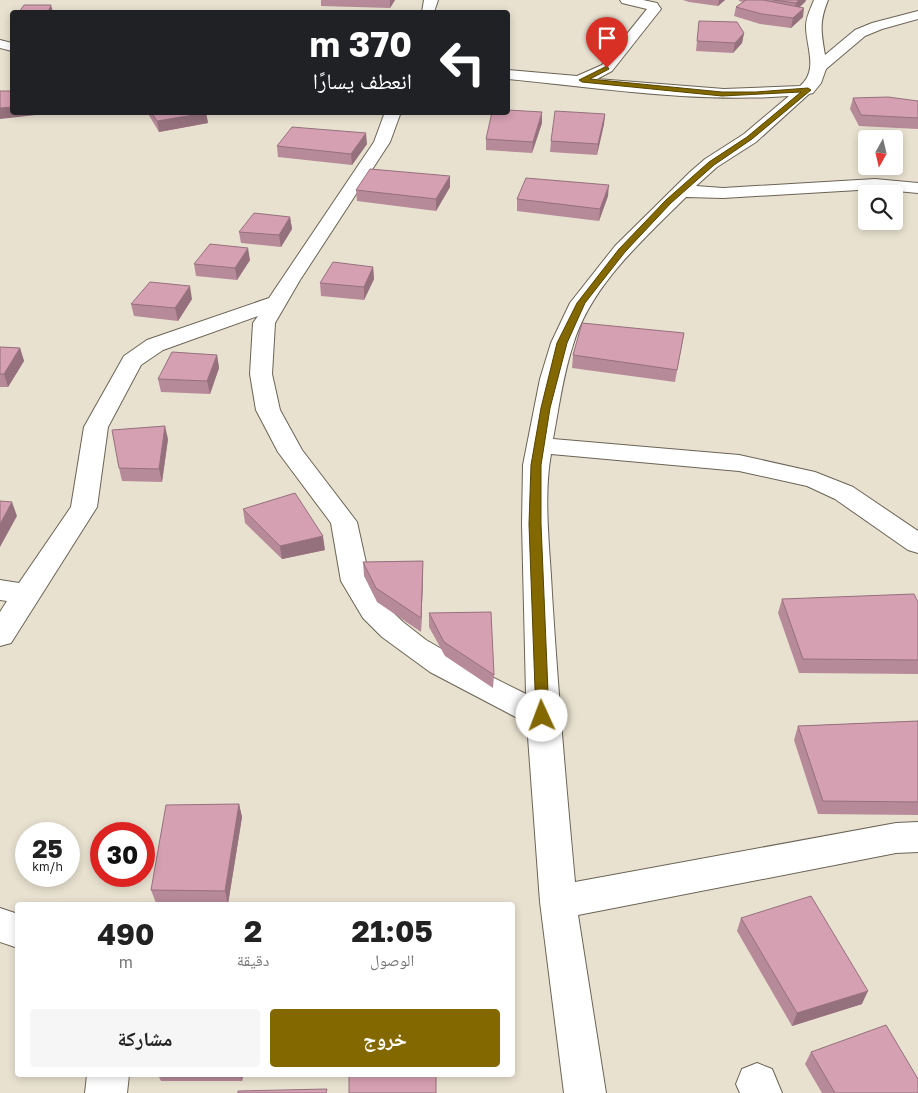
<!DOCTYPE html>
<html lang="ar">
<head>
<meta charset="utf-8">
<style>
	:root { --surface:#fff; --page:#f6f6f6; --text:#222; --muted:#767676; --accent:#836800 }
	body { margin:0; font-family:"Golos Text","Noto Naskh Arabic",sans-serif; background:var(--page); color:var(--text); direction:rtl; height:100vh; display:flex; flex-direction:column; font-size:19px; white-space:nowrap }
	* { box-sizing:border-box; margin:0 }
	p { font-size:16px; color:var(--muted) }
	.icon { flex:none; width:28px; height:28px; fill:none; stroke:currentColor; stroke-width:2; stroke-linecap:round; stroke-linejoin:round }
	.map { position:relative; flex:1; overflow:hidden; direction:ltr }
	.details { position:absolute; left:15px; top:902px; width:500px; height:175px; display:flex; flex-direction:column; background:var(--surface); border-radius:5px; box-shadow:0 2px 8px #0003; direction:rtl }
	.details>* { flex:none }
	.hud { position:absolute; left:10px; top:10px; width:500px; height:105px; border-radius:5px; box-shadow:0 2px 8px #0003; direction:rtl; background:#202124; color:#fff; overflow:hidden }
	.needle { width:32px; rotate:188deg }
	.controls { position:absolute; left:858px; top:130px; display:grid; gap:10px }
	.controls a { display:grid; place-items:center; width:45px; height:45px; border-radius:5px; background:var(--surface); box-shadow:0 2px 8px #0003; font-size:25px }
	.speed { position:absolute; left:15px; top:822px; display:flex; gap:10px; font-size:25px; font-weight:700; text-align:center }
	.speed>* { display:grid; place-content:center; width:65px; height:65px; border-radius:50%; background:var(--surface); box-shadow:0 2px 8px #0003; line-height:1 }
	.speed small { font-size:12px; font-weight:400 }
	.speed .limit { border:8px solid #d22; background:#fff; color:#111 }
	.pin { position:absolute; display:grid; place-items:center; width:42px; height:42px; color:#fff; margin:-51px -21px; border-radius:50% 50% 50% 0; rotate:-45deg; box-shadow:0 0 5px #0007 }
	.pin .icon { rotate:45deg }
	.me { position:absolute; width:55px; margin:-28px; rotate:358deg; stroke-linejoin:round; filter:drop-shadow(0 0 4px #0008) }
	.turn { display:flex; align-items:center; gap:18px; height:105px; padding:0 15px; font-size:22px }
	.turn .icon { width:65px; height:65px; stroke-width:2.5 }
	.turn b { display:block; font-size:35px; line-height:42px }
	.eta { display:flex; justify-content:space-evenly; align-items:center; height:85px; text-align:center }
	.eta b { font-size:30px; font-weight:700; line-height:35px }
	.action { display:flex; gap:10px; margin-top:auto; padding:10px 15px }
	.action a { flex:1; height:58px; border-radius:5px; background:var(--accent); color:#fff; font-size:20px; font-weight:700; line-height:58px; text-align:center }
	.action a+a { background:var(--page); color:var(--text) }
	.map>svg:first-child { display:block }
	.lines { fill:none; stroke-linecap:round; stroke-linejoin:round }
	.minor-casing { stroke:#6b6456; stroke-width:2 }
	.minor { fill:#fff; fill-rule:evenodd }
	.wall { fill:#b78a99 }
	.shaded-wall { fill:#95707d }
	.building { fill:#d5a0b2; stroke:#95707d }
	.route { fill:#836800; stroke:#540 }
</style>
</head>
<body>
<div class="map">
<svg width="918" height="1093" viewBox="0 0 918 1093">
	<rect width="100%" height="100%" fill="#e8e1d0"/>
	<g class="lines">
		<g class="minor-casing">
			<path id="minor" d="M424,0H438L434,12H422Z
				M620,0H643L657,3L661,9L612,71L597,79L724,89L800,86C819,70 806,47 806,26C806,17 811,8 814,0H828C819,22 821,32 825,55L855,30L872,23L918,11V19L882,29L865,36L826,69L821,83L813,93L809,94L756,142L717,167L696,186L723,188L875,179L918,183V193L875,189L723,198L686,197C643,240 591,285 573,345C563,375 559,407 553,439L739,455L815,472L853,487L918,531V553L908,550L835,499L807,486L739,471L551,454C543,498 550,549 552,594C558,690 566,786 575,882L896,823L918,822V852L896,853L578,915L606,1093H564L540,902L527,723L430,672L382,637L363,618L341,581L331,523L278,452L256,410L250,374L253,323L258,316L163,350L141,365L108,427L97,507L11,643L0,646V612L7,601L0,600V580L19,583L71,507L84,427L124,356L147,340L269,298L374,142L385,112H401L390,142L300,280L275,323L272,374L280,410L302,450L357,522L370,581L383,603L403,622L426,640L478,670L526,694L522,524L523,465L540,379L551,343L570,303L615,246L690,172L705,159L744,134L789,96C695,103 601,88 508,79V70L577,76L602,65L647,9L622,3Z
				M0,40L12,43V51L0,48Z
				M0,908L18,914V948L0,942Z
				M757,1063L772,1069L782,1093H740L736,1084L742,1069Z
				M87,1075H129L127,1093H85Z"/>
		</g>
		<use href="#minor" class="minor"/>
	</g>
	<path class="wall" d="M321,0H395L390,8L321,6Z
		M683,0H725L718,6L689,2Z
		M739,0H806L805,2L800,7L803,17L791,28L760,24L734,16L736,7L743,2L739,1Z
		M699,21L744,33L742,43L733,53L696,51Z
		M853,98L918,101V129L859,126L850,109Z
		M147,112H206L208,123L159,132Z
		M605,114L604,124L597,155L550,152L551,141Z
		M542,123L532,153L486,150V139Z
		M367,144L352,165L278,157L277,146Z
		M450,176V187L436,211L357,201L356,190Z
		M608,196L599,221L517,211V199Z
		M290,217L292,229L281,247L241,243L239,232Z
		M250,260L237,280L196,276L194,264Z
		M373,267L374,279L364,300L321,296L320,283Z
		M192,299L178,321L134,316L131,304Z
		M684,333L675,382L572,368L573,355Z
		M0,347L20,348L24,361L8,387H0Z
		M217,355L219,368L210,394L161,392L158,379Z
		M168,439L162,482L122,481L119,468Z
		M243,509L325,550L282,559L245,523Z
		M423,561V575L421,632L377,602L364,576L363,562Z
		M782,599L918,602V674L799,673L778,613Z
		M429,613L494,675L493,688L445,656L429,627Z
		M918,721V815L818,814L794,740L798,726Z
		M239,804L242,817L228,904L156,903L151,890Z
		M741,918L862,1004L792,1026L737,931Z
		M811,1052L918,1093H822L805,1064Z
		M158,1075H243L242,1081H161Z"/>
	<path class="shaded-wall" d="M390,0H395L390,8Z
		M719,0H725L718,6Z
		M799,0H806L805,2L794,12L796,3Z
		M51,5L53,12H48Z
		M804,8L803,17L791,28L793,18Z
		M744,33L742,43L733,53L735,43Z
		M12,107V112H63L0,119V108Z
		M542,112V123L532,153L533,142Z
		M206,113L208,123L159,132L157,121Z
		M605,114L604,124L597,155L598,144Z
		M366,133L367,144L352,165L351,154Z
		M450,176V187L436,211V199Z
		M609,185L608,196L599,221L600,209Z
		M290,217L292,229L281,247L279,235Z
		M248,248L250,260L237,280L235,268Z
		M373,267L374,279L364,300V287Z
		M190,286L192,299L178,321L175,308Z
		M20,348L24,361L8,387L4,374Z
		M217,355L219,368L210,394L207,381Z
		M165,426L168,439L162,482L159,469Z
		M12,502L17,516L0,547V524Z
		M323,536L325,550L282,559L280,546Z
		M423,561V575L421,632V618Z
		M239,804L242,817L228,904L225,891Z
		M868,991L862,1004L792,1026L797,1013Z
		M240,1075H243L242,1081Z"/>
	<path class="building" d="M746,0H763L804,8L793,18L762,14L736,7Z
		M773,0H799L796,3Z
		M24,5H51L48,12H19Z
		M699,21L737,22L744,33L735,43L697,41Z
		M0,91H12V107L0,108Z
		M888,97L918,101V118L861,115L853,98Z
		M508,110L542,112L533,142L486,139L492,112H508Z
		M555,111L605,114L598,144L551,141Z
		M151,112H206V113L157,121Z
		M292,127L366,133L351,154L277,146Z
		M370,169L450,176L436,199L356,190Z
		M526,178L609,185L600,209L517,199Z
		M254,213L290,217L279,235L239,232Z
		M210,244L248,248L235,268L194,264Z
		M333,262L373,267L364,287L320,283Z
		M150,282L190,286L175,308L131,304Z
		M582,323L684,333L677,370L573,355Z
		M0,347L20,348L4,374H0Z
		M172,352L217,355L207,381L158,379Z
		M165,426L159,469L119,468L112,430Z
		M295,493L323,536L280,546L243,509Z
		M0,501L12,502L0,524Z
		M423,561L421,618L376,588L363,562Z
		M914,594L918,602V660L803,659L782,599Z
		M491,612L494,675L444,642L429,613Z
		M918,721V802L823,801L798,726Z
		M239,804L225,891L151,890L166,805Z
		M811,896L868,991L797,1013L741,918Z
		M886,1025L918,1079V1093H835L811,1052Z
		M349,1075H436V1093H349Z
		M327,1089L326,1093H238V1091Z"/>
	<path class="route" d="M607,66L609,69L590,79L722,92H756L808,88L811,90L752,139L714,165L671,203L625,252L585,303L567,343L550,408L541,465V524L549,716L547,720L542,721L538,720L536,716L529,524L531,465L541,408L557,343L577,303L619,249L666,200L709,162L747,137L801,92L722,96L582,82L579,80Z"/>
</svg>
<div class="controls">
<a><svg class="needle" viewBox="-14 -14 28 28"><path d="M0-13l5 13h-10z" fill="#e53935"/><path d="M0 13l5-13h-10z" fill="#767676"/></svg></a>
<a><svg class="icon" aria-label="search" viewBox="0 0 24 24"><circle cx="10" cy="10" r="6"/><path d="M15 15l6 6"/></svg></a>
</div>
<div class="speed"><div>25<small>km/h</small></div><div class="limit">30</div></div>
<div class="pin" style="left:607px;top:68px;background:#d93025"><svg class="icon" aria-label="arrive" viewBox="0 0 24 24"><path d="M6 21V4h12l-3 4 3 4H6"/></svg></div>
<svg class="me" style="left:542px;top:716px" viewBox="-20 -20 40 40"><circle r="19" fill="#fff"/><path d="M0-13L10 11 0 6-10 11z" fill="#836800"/></svg>
<div class="hud">
<div class="turn"><svg class="icon" aria-label="left" viewBox="0 0 24 24"><path d="M17 20v-9H6M10 6l-5 5 5 5"/></svg><div><b>370 m</b>انعطف يسارًا</div></div>
</div>
<section class="details">
<div class="eta">
<div><b>21:05</b><p>الوصول</p></div>
<div><b>2</b><p>دقيقة</p></div>
<div><b>490</b><p>m</p></div>
</div>
<div class="action"><a>خروج</a><a>مشاركة</a></div>
</section>
</div>
</body>
</html>
